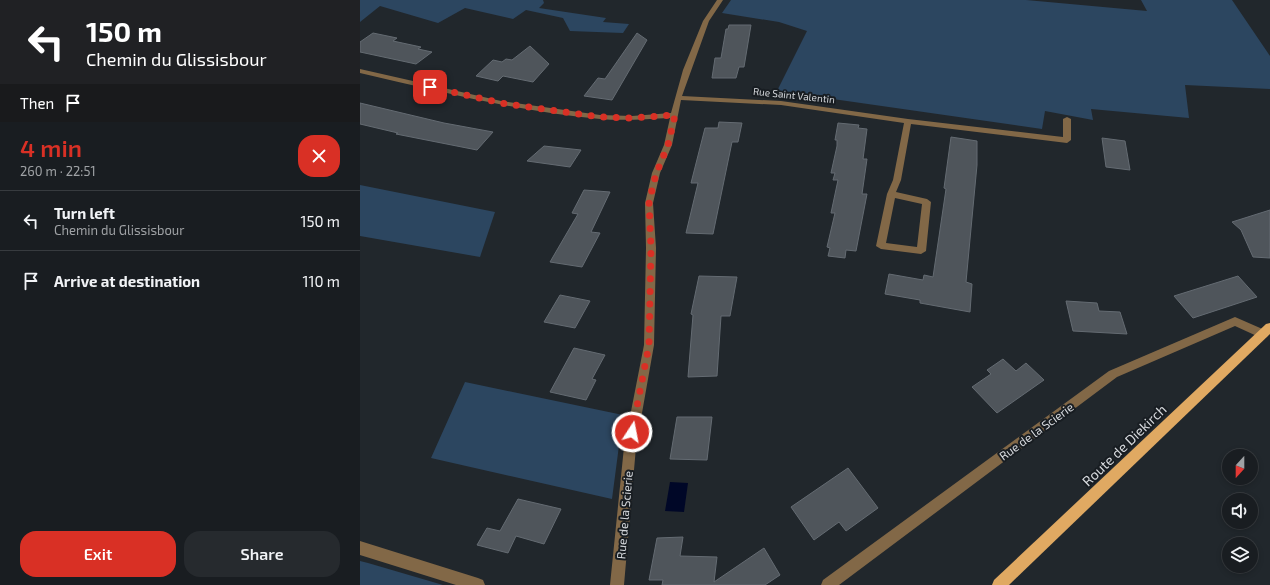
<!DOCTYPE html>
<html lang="en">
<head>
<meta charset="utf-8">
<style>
	:root { --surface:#191d21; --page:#262a2e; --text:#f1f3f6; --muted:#9fa2a5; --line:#373b3f; --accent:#d93025 }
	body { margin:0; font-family:"Exo 2",sans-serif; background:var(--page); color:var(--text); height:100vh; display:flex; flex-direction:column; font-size:15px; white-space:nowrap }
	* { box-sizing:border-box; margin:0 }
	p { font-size:13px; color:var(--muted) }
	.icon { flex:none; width:22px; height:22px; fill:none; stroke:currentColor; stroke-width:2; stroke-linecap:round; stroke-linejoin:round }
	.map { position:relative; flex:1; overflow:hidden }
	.panel { display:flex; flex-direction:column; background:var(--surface); width:360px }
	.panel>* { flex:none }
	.banner { background:#202124; color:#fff; overflow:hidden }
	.needle { width:26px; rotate:201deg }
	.buttons { position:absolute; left:862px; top:449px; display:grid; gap:8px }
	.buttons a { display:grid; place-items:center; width:36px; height:36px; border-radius:50%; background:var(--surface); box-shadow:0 2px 6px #0003,0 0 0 1px var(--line); font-size:20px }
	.pin { position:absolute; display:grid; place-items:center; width:34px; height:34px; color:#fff; margin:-17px; border-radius:8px; box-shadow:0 2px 6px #0006 }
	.me { position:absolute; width:44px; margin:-22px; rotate:11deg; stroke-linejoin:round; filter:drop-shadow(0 0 3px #0008) }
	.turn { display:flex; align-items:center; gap:14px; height:84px; padding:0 20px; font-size:18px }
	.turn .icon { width:52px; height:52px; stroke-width:2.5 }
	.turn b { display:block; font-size:28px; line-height:34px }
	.then { display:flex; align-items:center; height:38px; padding:0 20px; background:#0003; gap:8px; font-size:15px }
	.round { display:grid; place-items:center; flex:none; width:42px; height:42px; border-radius:16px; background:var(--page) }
	.summary { display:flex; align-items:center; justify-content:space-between; height:68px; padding:0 20px }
	h1 { font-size:24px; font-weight:600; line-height:30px; color:var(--accent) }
	.button { display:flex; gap:8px; margin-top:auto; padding:8px 20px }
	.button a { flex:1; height:46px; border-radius:16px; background:var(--accent); color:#fff; font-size:16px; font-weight:600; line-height:46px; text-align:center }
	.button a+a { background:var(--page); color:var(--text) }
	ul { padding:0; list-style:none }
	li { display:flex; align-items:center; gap:12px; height:60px; padding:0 20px; border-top:1px solid var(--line) }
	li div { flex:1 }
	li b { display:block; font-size:15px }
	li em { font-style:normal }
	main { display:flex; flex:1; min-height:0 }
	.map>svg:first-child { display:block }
	.green { fill:#2c4660 }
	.water { fill:#000727 }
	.building { fill:#4f555b; stroke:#646b72 }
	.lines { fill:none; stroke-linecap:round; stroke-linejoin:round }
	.minor { fill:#826847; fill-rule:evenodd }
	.major { fill:#e0a962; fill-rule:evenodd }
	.route { stroke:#d93025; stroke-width:7; stroke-dasharray:0 12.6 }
	.labels { text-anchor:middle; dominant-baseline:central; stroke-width:4; stroke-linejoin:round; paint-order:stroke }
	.far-street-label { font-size:10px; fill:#d6d9dd; stroke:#181d22 }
	.street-label { font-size:12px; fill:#d6d9dd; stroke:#181d22 }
	.near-street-label { font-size:14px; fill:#d6d9dd; stroke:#181d22 }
</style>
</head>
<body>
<main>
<section class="panel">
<div class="banner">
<div class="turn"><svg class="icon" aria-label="left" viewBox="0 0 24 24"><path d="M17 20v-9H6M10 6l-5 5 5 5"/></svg><div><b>150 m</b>Chemin du Glissisbour</div></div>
<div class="then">Then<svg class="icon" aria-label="arrive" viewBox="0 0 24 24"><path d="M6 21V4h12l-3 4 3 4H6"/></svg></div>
</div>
<div class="summary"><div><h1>4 min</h1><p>260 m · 22:51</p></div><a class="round" style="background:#d93025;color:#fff"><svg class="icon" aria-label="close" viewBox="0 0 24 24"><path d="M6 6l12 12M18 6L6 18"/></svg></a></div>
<ul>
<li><svg class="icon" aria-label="left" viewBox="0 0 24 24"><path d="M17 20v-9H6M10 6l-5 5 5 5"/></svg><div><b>Turn left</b><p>Chemin du Glissisbour</p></div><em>150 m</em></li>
<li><svg class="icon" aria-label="arrive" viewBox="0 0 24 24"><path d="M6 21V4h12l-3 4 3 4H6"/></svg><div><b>Arrive at destination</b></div><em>110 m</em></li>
</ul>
<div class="button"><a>Exit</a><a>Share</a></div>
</section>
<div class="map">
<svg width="910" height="585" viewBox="0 0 910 585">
	<rect width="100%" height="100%" fill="#21272c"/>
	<path class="green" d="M0,0H183L184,3L179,8L246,18L243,22L269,24L263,33L210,31L203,18L166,10L153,19L105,8L78,23L20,6L0,22Z
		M371,0H666L787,11L781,0H872L910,56V89L825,85L829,118L731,109L733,120L685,111L682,129L417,91L447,31L419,22L362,13Z
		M0,185L135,212L120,257L0,236Z
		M105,382L263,415L252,499L71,458Z
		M0,561L8,563L83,585H0Z"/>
	<path class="water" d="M310,482L328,483L324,512L305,511Z"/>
	<path class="building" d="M369,25H391L384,67H379L376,78H352L355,58H361L366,29H368Z
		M13,33L37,38L33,41L61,47L58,49L72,52L56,64L0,52V42Z
		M277,33L287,40L252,100L224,96L238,78L245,79Z
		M170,46L189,64L173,82L143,76L138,81L116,76L133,60L142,62L146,59L152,60Z
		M0,103L84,123L133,132L117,150L36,134L38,133L0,124Z
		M359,122L382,123L378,142H372L353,234L326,233L338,183H331L345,128H358Z
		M478,123L499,125L498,128L507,129L503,159H507L502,194H507L496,251L486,250L485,258L468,256L470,248L467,247L475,213H471L478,180H473L475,173H471L477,146V140H475Z
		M591,137L617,141V165L606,282L612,284L610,312L560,303V300L525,294L529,274L563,280L564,275L573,277L586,189L584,188Z
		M742,138L765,141L770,170L746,167Z
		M184,146L221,150L210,167L167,161Z
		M224,190L250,192L231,232L240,233L222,267L190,262L218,214L212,213Z
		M910,210V258L893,257L881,230L872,222Z
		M339,276L377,277L370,316H361L357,376L328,377L333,315L331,314Z
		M878,276L897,297L833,318L814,296Z
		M200,295L230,301L215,328L184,322Z
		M706,301L737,303L739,311L760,312L767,334L713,331Z
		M214,348L245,355L232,379L236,380L226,400L190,392Z
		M643,359L656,371L666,363L684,380L637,413L612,387L631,374L627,370Z
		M317,417H352L347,460L310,459Z
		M488,468L518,508L486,531L479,522L454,540L431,507Z
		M158,499L201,509L184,544L156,536L148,553L117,545L127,528L140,531Z
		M323,537L320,556L357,557L354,582L404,548L420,575L405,585H302L303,580H289L297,538Z"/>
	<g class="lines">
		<path class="minor" d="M357,0H363L349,21L322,96L421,101L548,119L703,137V119L707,117L711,119V140L707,143L551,124L541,180L536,192L567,199L571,202L566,251L561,254L521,249L516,246L527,194L533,180L544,123L421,105L321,100L312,145L300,173L293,203L296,248L294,345L276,447L264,585H250L264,447L284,345L286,248L285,203L292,173L304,145L310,118C287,119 263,121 240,119C159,112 79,91 0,73V69L141,101L240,115L272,116L311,113L323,70L343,21ZM535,198L562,204L557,247L526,243Z
			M875,317L907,331L908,334L907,337L903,338L899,337L875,326L757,377L479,585H461L463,580L749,371Z
			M0,541L118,578L123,580L125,585H96L0,555Z"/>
		<path class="major" d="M910,323V334L649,585H632L634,580L906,324Z"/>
	</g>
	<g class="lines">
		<path class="route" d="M70,87L141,103L240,117L272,118L315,115L308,145L296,174L289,202L291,248L289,345L272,432"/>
	</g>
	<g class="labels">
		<g class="far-street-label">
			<text transform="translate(434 95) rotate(6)">Rue Saint Valentin</text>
		</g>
		<g class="street-label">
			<text transform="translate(676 431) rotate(-36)">Rue de la Scierie</text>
			<text transform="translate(264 515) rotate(-85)">Rue de la Scierie</text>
		</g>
		<g class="near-street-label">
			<text transform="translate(764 445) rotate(-44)">Route de Diekirch</text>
		</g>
	</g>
</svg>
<div class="buttons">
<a><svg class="needle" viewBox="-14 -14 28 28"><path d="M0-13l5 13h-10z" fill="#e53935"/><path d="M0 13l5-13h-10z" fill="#9fa2a5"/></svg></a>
<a><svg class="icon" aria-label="sound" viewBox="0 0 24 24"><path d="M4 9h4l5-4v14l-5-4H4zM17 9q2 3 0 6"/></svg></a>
<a><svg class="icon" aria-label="layers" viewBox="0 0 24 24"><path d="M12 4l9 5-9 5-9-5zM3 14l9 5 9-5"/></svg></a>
</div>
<div class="pin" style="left:70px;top:87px;background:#d93025"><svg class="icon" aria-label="arrive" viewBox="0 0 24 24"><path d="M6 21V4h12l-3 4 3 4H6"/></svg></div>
<svg class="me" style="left:272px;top:432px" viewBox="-20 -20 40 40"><circle r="17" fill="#d93025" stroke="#fff" stroke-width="3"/><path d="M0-11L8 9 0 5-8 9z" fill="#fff"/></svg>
</div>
</main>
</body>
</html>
